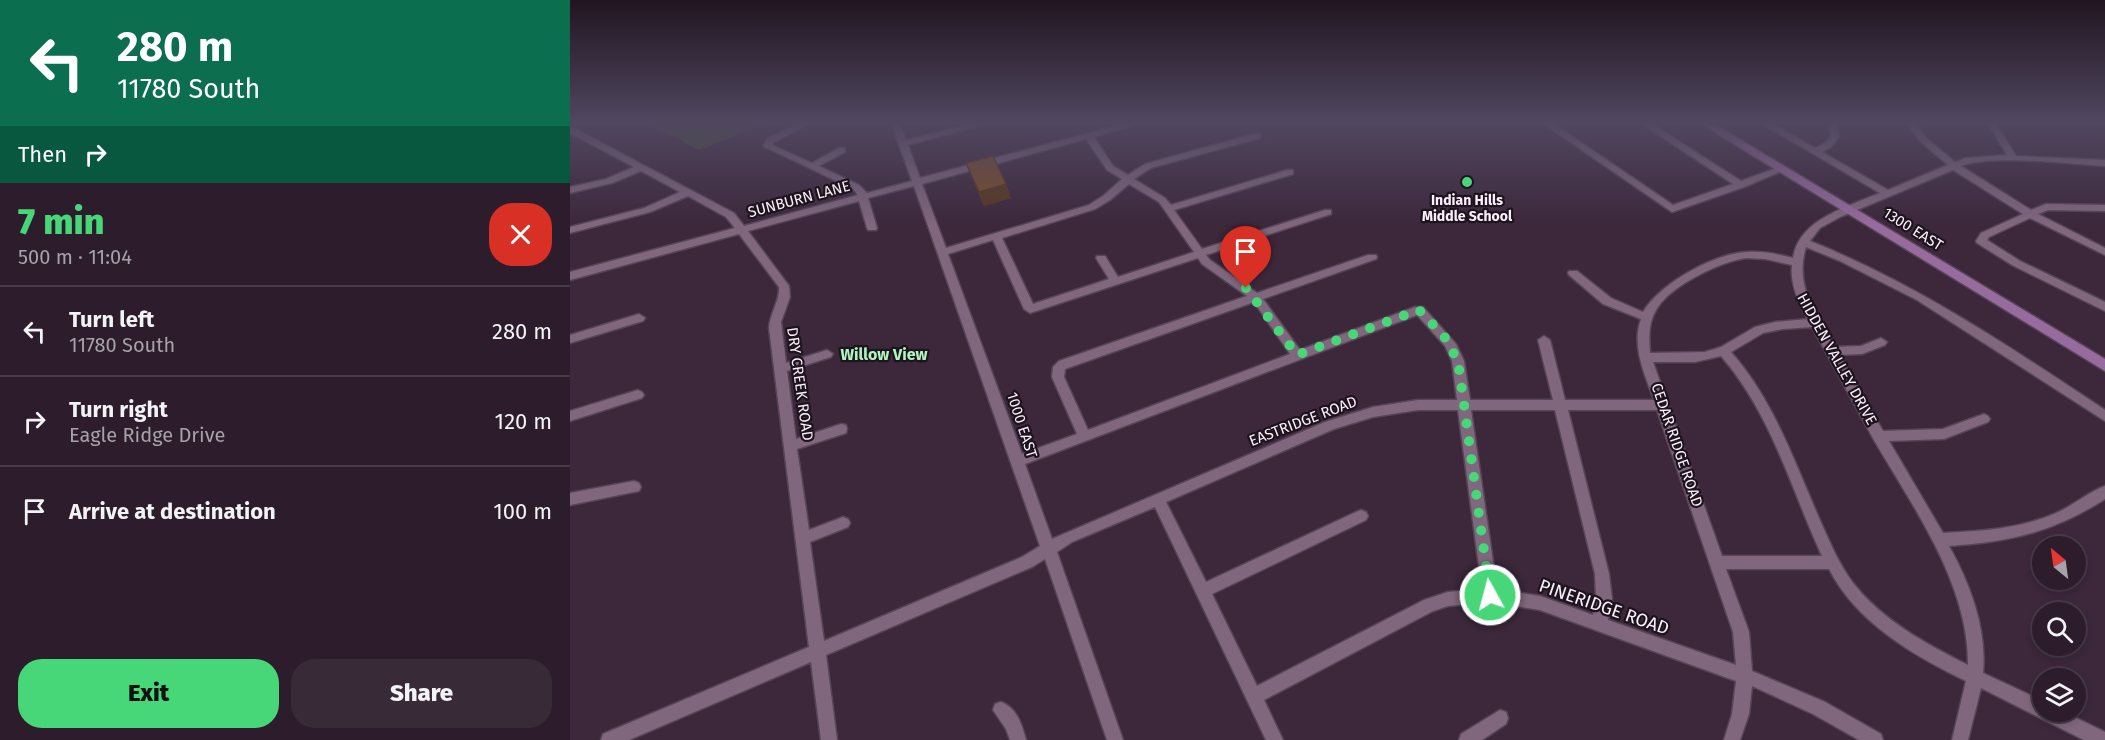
<!DOCTYPE html>
<html lang="en">
<head>
<meta charset="utf-8">
<style>
	:root { --surface:#2d1d2c; --page:#392a38; --text:#f1f3f6; --muted:#a7a2a9; --line:#483b48; --accent:#47d779 }
	body { margin:0; font-family:"Fira Sans",sans-serif; background:var(--page); color:var(--text); height:100vh; display:flex; flex-direction:column; font-size:22px; white-space:nowrap }
	* { box-sizing:border-box; margin:0 }
	p { font-size:20px; color:var(--muted) }
	.icon { flex:none; width:33px; height:33px; fill:none; stroke:currentColor; stroke-width:2; stroke-linecap:round; stroke-linejoin:round }
	.map { position:relative; flex:1; overflow:hidden }
	.details { display:flex; flex-direction:column; background:var(--surface); width:570px }
	.details>* { flex:none }
	.hud { background:#0b6e4f; color:#fff; overflow:hidden }
	.needle { width:39px; rotate:331deg }
	.tools { position:absolute; left:1462px; top:536px; display:grid; gap:12px }
	.tools a { display:grid; place-items:center; width:54px; height:54px; border-radius:50%; background:var(--surface); box-shadow:0 3px 9px #0003,0 0 0 2px var(--line); font-size:30px }
	.pin { position:absolute; display:grid; place-items:center; width:51px; height:51px; color:#fff; margin:-62px -26px; border-radius:50% 50% 50% 0; rotate:-45deg; box-shadow:0 0 6px #0007 }
	.pin .icon { rotate:45deg }
	.me { position:absolute; width:66px; margin:-33px; rotate:353deg; stroke-linejoin:round; filter:drop-shadow(0 0 4px #0008) }
	.turn { display:flex; align-items:center; gap:21px; height:126px; padding:0 18px; font-size:27px }
	.turn .icon { width:78px; height:78px; stroke-width:2.5 }
	.turn b { display:block; font-size:42px; line-height:51px }
	.then { display:flex; align-items:center; height:57px; padding:0 18px; background:#0003; gap:12px; font-size:22px }
	.round { display:grid; place-items:center; flex:none; width:63px; height:63px; border-radius:24px; background:var(--page) }
	.head { display:flex; align-items:center; justify-content:space-between; height:102px; padding:0 18px }
	h1 { font-size:36px; font-weight:800; line-height:45px; color:var(--accent) }
	.button { display:flex; gap:12px; margin-top:auto; padding:12px 18px }
	.button a { flex:1; height:69px; border-radius:24px; background:var(--accent); color:#111; font-size:24px; font-weight:800; line-height:69px; text-align:center }
	.button a+a { background:var(--page); color:var(--text) }
	ul { padding:0; list-style:none }
	li { display:flex; align-items:center; gap:18px; height:90px; padding:0 18px; border-top:2px solid var(--line) }
	li div { flex:1 }
	li b { display:block; font-size:22px }
	li em { font-style:normal }
	main { display:flex; flex:1; min-height:0 }
	.map>svg:first-child { display:block }
	.green { fill:#405329 }
	.lines { fill:none; stroke-linecap:round; stroke-linejoin:round }
	.minor-casing { stroke:#564556; stroke-width:3 }
	.major-casing { stroke:#564556; stroke-width:3 }
	.minor { fill:#80677e; fill-rule:evenodd }
	.major { fill:#976b9e; fill-rule:evenodd }
	.wall { fill:#6b4322 }
	.shaded-wall { fill:#57371b }
	.building { fill:#7c4e27; stroke:#57371b; stroke-width:1.5 }
	.route { stroke:#47d779; stroke-width:10; stroke-dasharray:0 18 }
	.poi-dot { fill:#47d779; stroke:#1d141d; stroke-width:2 }
	.labels { text-anchor:middle; dominant-baseline:central; stroke-width:4.5; stroke-linejoin:round; paint-order:stroke }
	.far-poi-label { font-size:14px; font-weight:bold; fill:#fceefc; stroke:#1d141d }
	.street-label { font-size:15px; fill:#fceefc; stroke:#1d141d }
	.neighbourhood-label { font-size:16px; font-weight:bold; fill:#b0f5c0; stroke:#1d141d }
	.near-street-label { font-size:18px; fill:#fceefc; stroke:#1d141d }
</style>
</head>
<body>
<main>
<section class="details">
<div class="hud">
<div class="turn"><svg class="icon" aria-label="left" viewBox="0 0 24 24"><path d="M17 20v-9H6M10 6l-5 5 5 5"/></svg><div><b>280 m</b>11780 South</div></div>
<div class="then">Then<svg class="icon" aria-label="right" viewBox="0 0 24 24"><path d="M7 20v-9h11M14 6l5 5-5 5"/></svg></div>
</div>
<div class="head"><div><h1>7 min</h1><p>500 m · 11:04</p></div><a class="round" style="background:#d93025;color:#fff"><svg class="icon" aria-label="close" viewBox="0 0 24 24"><path d="M6 6l12 12M18 6L6 18"/></svg></a></div>
<ul>
<li><svg class="icon" aria-label="left" viewBox="0 0 24 24"><path d="M17 20v-9H6M10 6l-5 5 5 5"/></svg><div><b>Turn left</b><p>11780 South</p></div><em>280 m</em></li>
<li><svg class="icon" aria-label="right" viewBox="0 0 24 24"><path d="M7 20v-9h11M14 6l5 5-5 5"/></svg><div><b>Turn right</b><p>Eagle Ridge Drive</p></div><em>120 m</em></li>
<li><svg class="icon" aria-label="arrive" viewBox="0 0 24 24"><path d="M6 21V4h12l-3 4 3 4H6"/></svg><div><b>Arrive at destination</b></div><em>100 m</em></li>
</ul>
<div class="button"><a>Exit</a><a>Share</a></div>
</section>
<div class="map">
<svg width="1535" height="740" viewBox="0 0 1535 740">
	<rect width="100%" height="100%" fill="#3c273b"/>
	<path class="green" d="M75,122H199L129,150Z"/>
	<g class="lines">
		<g class="minor-casing">
			<path id="minor" d="M232,122H243L204,142L202,145L242,163L269,148H275V152L249,166L289,185L297,193L342,181L321,122H329L336,140L409,122H424L338,145L350,178L560,122H574L524,137L543,166L558,175L575,164L684,134H690V138L581,168L564,179L595,198L601,205L717,170H723V174L604,210L632,249L755,210H761V214L636,255L640,260L687,293L798,255H806L807,257L806,259L693,299L730,350L845,307H853L886,344L894,361L900,400H983L968,340L974,336L980,340L995,400H1084C1075,375 1061,346 1071,319L1033,304L999,275L998,273L999,271H1007L1041,298L1073,312C1091,283 1143,254 1177,252C1192,251 1208,254 1223,258C1229,219 1277,207 1310,193L1189,122H1199L1245,148L1255,143L1261,137L1258,122H1266L1269,137L1261,147L1252,152L1318,190L1378,165L1350,141L1336,122H1345L1356,138L1385,162L1396,158L1437,155L1417,122H1425L1446,156L1535,160V166C1500,164 1421,154 1391,166L1461,210L1476,204L1535,205V211L1478,210L1468,214L1535,248V255L1460,218L1419,237L1417,240L1450,261L1535,302V311L1442,265L1407,243L1406,241L1411,233L1453,214L1383,170L1270,217L1250,228L1240,241C1347,284 1440,347 1535,410V421L1347,300L1270,261L1236,247C1224,287 1246,313 1264,347L1291,346L1311,338L1317,342L1315,345L1292,354L1269,355L1313,431L1373,429L1414,414L1418,416L1420,419L1418,422L1374,439L1319,441L1373,533C1412,531 1450,529 1486,513C1503,506 1518,492 1535,486V499C1484,532 1439,542 1379,546C1400,584 1417,628 1413,673L1473,701V711H1492L1535,732V740H1514L1411,688L1398,740H1382L1396,681C1343,655 1287,623 1259,569H1156L1179,632L1182,671L1255,702L1311,734L1313,740H1289L1243,714L1182,686L1179,714L1170,740H1154L1162,714L1166,681L970,610L920,602L878,606L863,611L694,700L713,740H696L585,507L502,542L487,552L553,740H537L475,559L462,567L256,655L267,740H251L241,662L59,740H31L33,734L239,647L199,328C200,313 210,301 209,287L169,234L0,280V272L165,228L156,217L118,196L80,212L0,233V227L74,208L110,192L71,171L42,183L0,193V187L36,179L64,167L0,133V126L164,213L174,226L288,195L283,189L193,146L198,138ZM516,139L537,170L552,179L533,196L519,205L376,248L352,184ZM559,184L589,202L624,252L548,277L535,256H527L526,258L539,279L463,304L432,238L525,209L540,200ZM344,186L470,546L452,557L254,641L240,542L278,527L280,523L278,519L273,517L239,530L227,449L276,433L277,429L276,425L271,424L226,439L217,371L261,357L263,354L257,350L216,363L211,322L220,297L219,286L178,231L289,201L297,228L298,230H306L307,228L298,198ZM423,240L454,309L460,313L628,258L632,264L677,296L489,361L483,367L482,377L507,434L452,454L378,254ZM1176,258L1195,259L1222,265C1220,284 1228,302 1238,319L1205,322L1185,327L1151,347L1135,352L1080,353C1079,339 1078,325 1085,312C1097,287 1149,262 1176,258ZM684,302L720,354L518,430L494,377L495,369ZM847,315L875,346L882,361L887,400H848L803,407L755,422L482,539L455,464ZM1242,327C1263,365 1283,402 1304,440C1343,507 1399,584 1398,665C1356,644 1312,620 1283,583C1268,563 1259,540 1249,518C1224,461 1203,399 1161,352L1193,333L1213,329ZM1151,356C1201,413 1221,489 1252,556H1152L1083,362H1125ZM848,410H888L912,589L878,592L854,600L687,686L642,594L796,520L798,516L796,512L791,510L786,512L636,582L596,502L764,429L803,417ZM901,410H985L1025,574L1026,599L1023,615L970,596L927,589ZM998,410H1087L1163,632L1166,665L1038,620L1042,599L1039,574Z
				M971,122H981L1103,205L1163,184L1069,122H1079L1171,181L1209,167H1215L1217,169L1174,187L1102,212Z
				M69,314L75,318L73,321L0,343V335Z
				M68,390L72,392L74,395L72,398L0,421V411Z
				M64,481L69,483L71,487L69,491L0,505V493Z
				M431,702C447,708 452,725 456,740H440L436,729L423,710L425,704Z
				M930,710L936,712L938,718L936,724L912,740H889L891,734Z"/>
		</g>
		<g class="major-casing">
			<path id="major" d="M1128,122H1141L1535,359V371Z"/>
		</g>
		<use href="#minor" class="minor"/>
		<use href="#major" class="major"/>
	</g>
	<path class="wall" d="M396,163L436,184L441,198L414,206Z"/>
	<path class="shaded-wall" d="M436,184L441,198L414,206L409,192Z"/>
	<path class="building" d="M423,156L436,184L409,192L396,163Z"/>
	<linearGradient id="sky" x2="0" y2="1"><stop stop-color="#211520"/><stop offset="0.54" stop-color="#504760"/><stop offset="1" stop-color="#504760" stop-opacity="0"/></linearGradient>
	<rect width="1535" height="226" fill="url(#sky)"/>
	<g class="lines">
		<path class="route" d="M676,288L727,355L849,310L874,336L888,361L920,595"/>
	</g>
	<circle class="poi-dot" cx="897" cy="182" r="6"/>
	<g class="labels">
		<g class="far-poi-label">
			<text x="897" y="200">Indian Hills<tspan x="897" dy="16">Middle School</tspan></text>
		</g>
		<g class="street-label">
			<text transform="translate(229 199) rotate(-15)">SUNBURN LANE</text>
			<text transform="translate(1343 229) rotate(32)">1300 EAST</text>
			<text transform="translate(1267 359) rotate(61)">HIDDEN VALLEY DRIVE</text>
			<text transform="translate(230 384) rotate(82)">DRY CREEK ROAD</text>
			<text transform="translate(733 421) rotate(-21)">EASTRIDGE ROAD</text>
			<text transform="translate(452 425) rotate(72)">1000 EAST</text>
			<text transform="translate(1107 445) rotate(71)">CEDAR RIDGE ROAD</text>
		</g>
		<g class="neighbourhood-label">
			<text x="314" y="354">Willow View</text>
		</g>
		<g class="near-street-label">
			<text transform="translate(1034 607) rotate(19)">PINERIDGE ROAD</text>
		</g>
	</g>
</svg>
<div class="tools">
<a><svg class="needle" viewBox="-14 -14 28 28"><path d="M0-13l5 13h-10z" fill="#e53935"/><path d="M0 13l5-13h-10z" fill="#a7a2a9"/></svg></a>
<a><svg class="icon" aria-label="search" viewBox="0 0 24 24"><circle cx="10" cy="10" r="6"/><path d="M15 15l6 6"/></svg></a>
<a><svg class="icon" aria-label="layers" viewBox="0 0 24 24"><path d="M12 4l9 5-9 5-9-5zM3 14l9 5 9-5"/></svg></a>
</div>
<div class="pin" style="left:676px;top:288px;background:#d93025"><svg class="icon" aria-label="arrive" viewBox="0 0 24 24"><path d="M6 21V4h12l-3 4 3 4H6"/></svg></div>
<svg class="me" style="left:920px;top:595px" viewBox="-20 -20 40 40"><circle r="17" fill="#47d779" stroke="#fff" stroke-width="3"/><path d="M0-11L8 9 0 5-8 9z" fill="#fff"/></svg>
</div>
</main>
</body>
</html>
